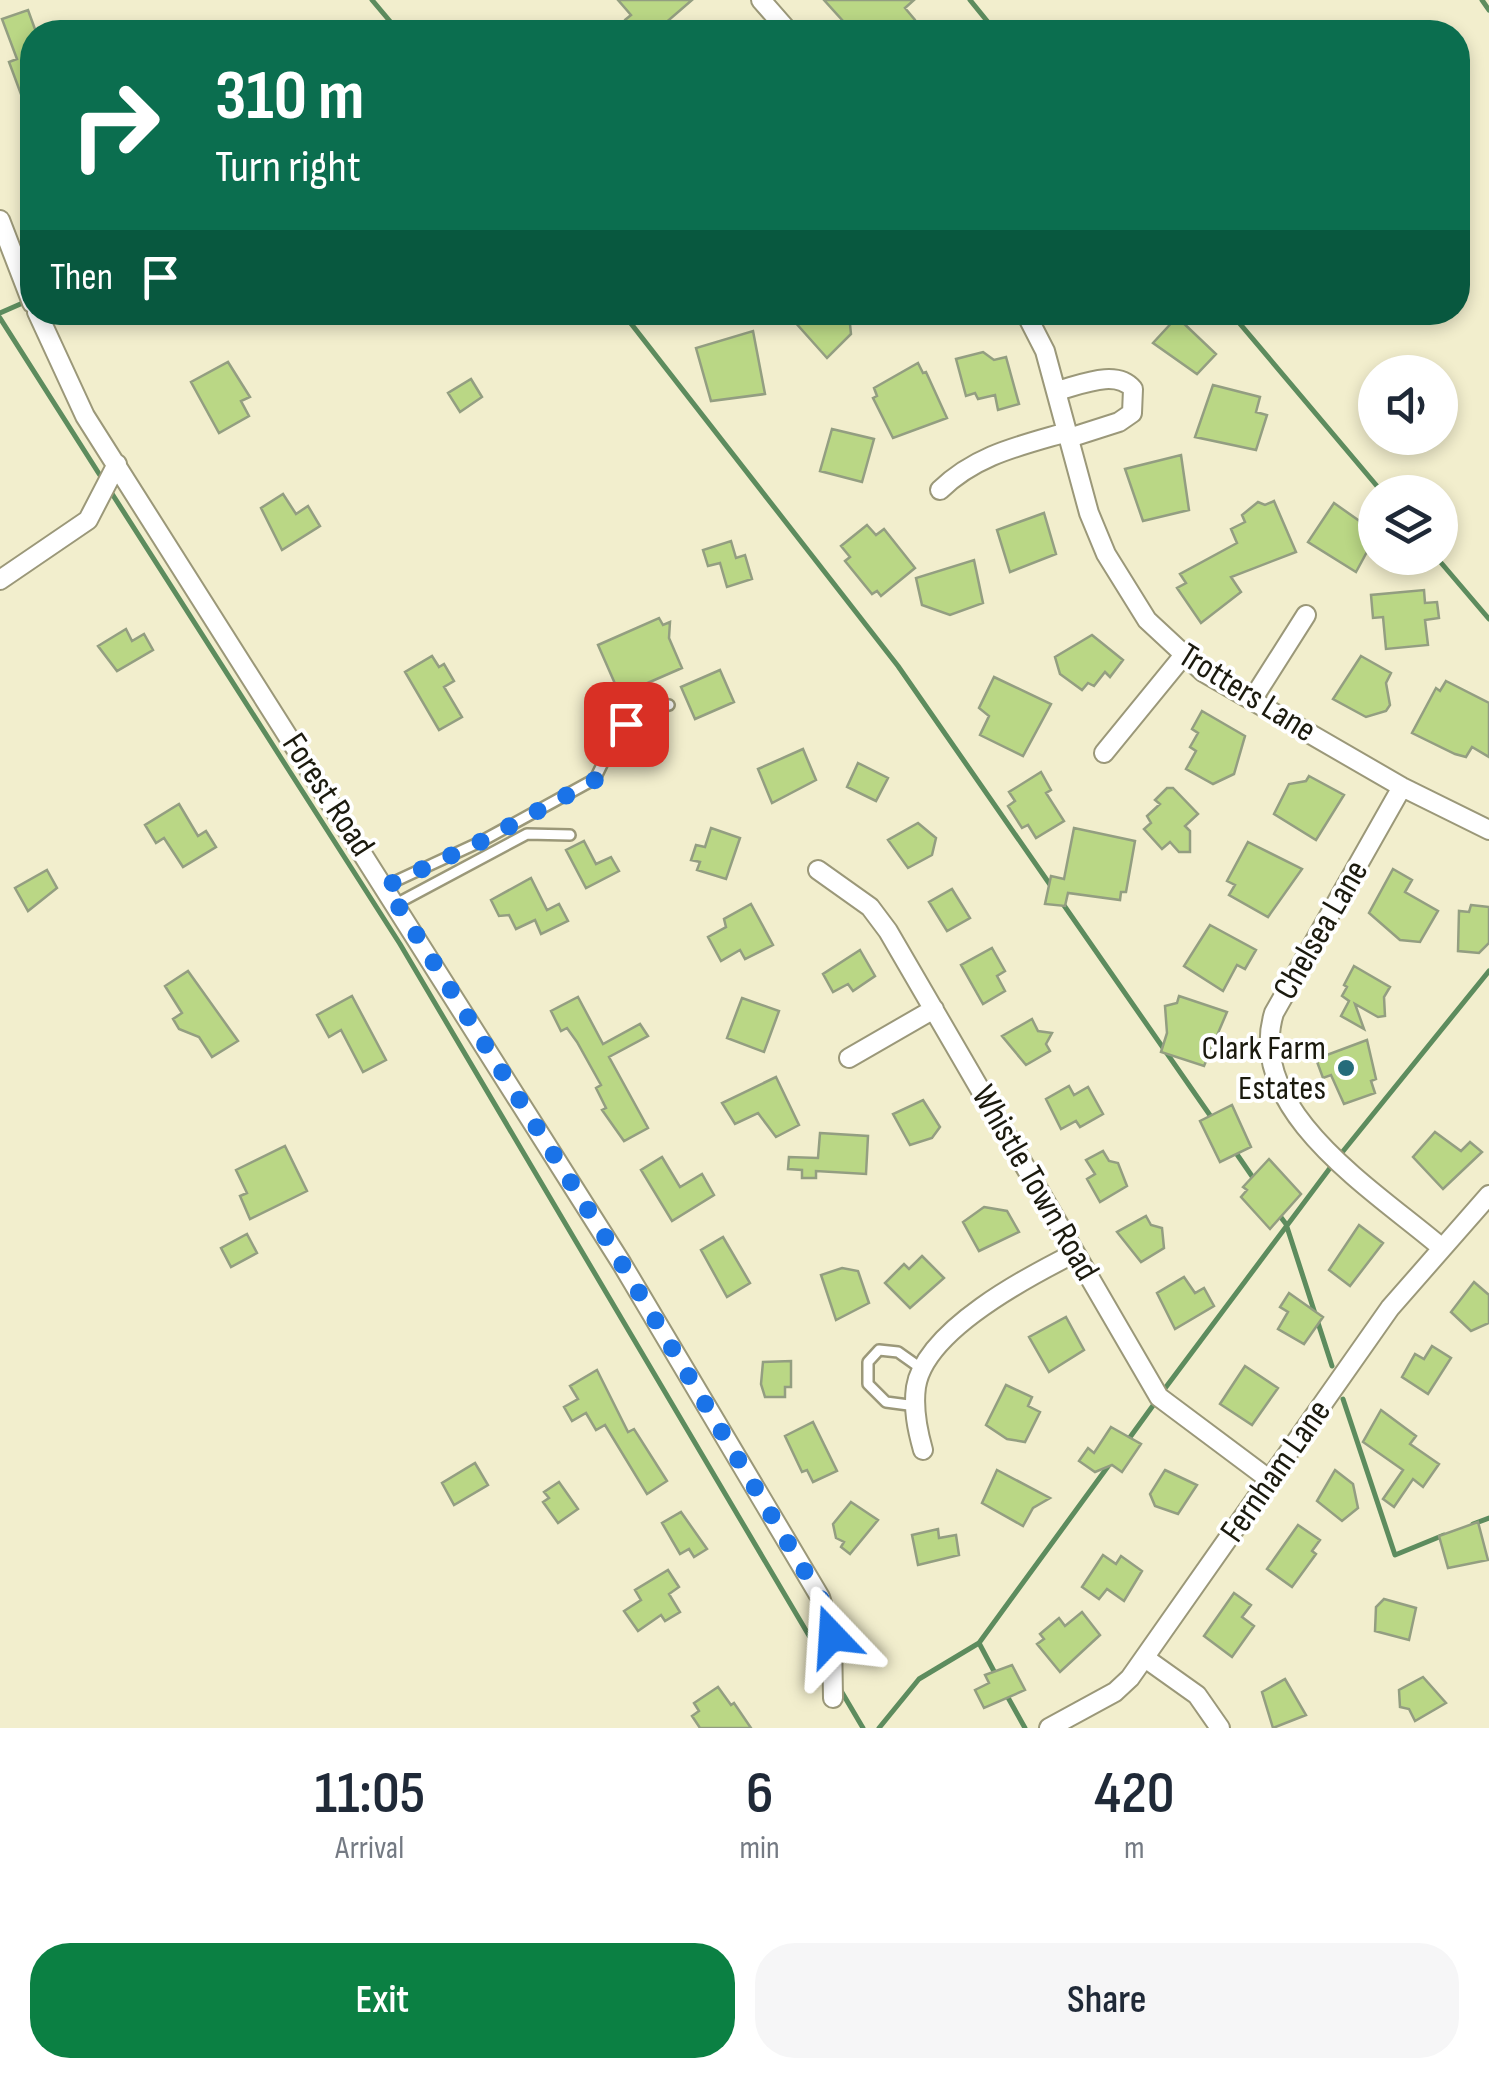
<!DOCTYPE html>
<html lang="en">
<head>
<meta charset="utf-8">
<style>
	:root { --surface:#fff; --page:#f6f6f7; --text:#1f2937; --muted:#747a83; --accent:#0b8043 }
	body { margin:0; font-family:"Sofia Sans Condensed",sans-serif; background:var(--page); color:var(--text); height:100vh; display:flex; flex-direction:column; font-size:38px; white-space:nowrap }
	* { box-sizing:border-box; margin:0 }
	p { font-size:32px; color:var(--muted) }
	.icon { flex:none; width:55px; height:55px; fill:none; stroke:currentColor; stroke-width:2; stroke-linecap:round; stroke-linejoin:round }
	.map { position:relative; height:1728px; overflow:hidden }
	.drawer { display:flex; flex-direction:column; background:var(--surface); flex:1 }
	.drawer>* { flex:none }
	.guide { position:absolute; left:20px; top:20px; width:1450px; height:305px; border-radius:40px; box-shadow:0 5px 15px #0003; background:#0b6e4f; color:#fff; overflow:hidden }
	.buttons { position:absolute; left:1358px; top:355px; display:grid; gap:20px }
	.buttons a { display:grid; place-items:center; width:100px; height:100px; border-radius:50%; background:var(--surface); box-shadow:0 5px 15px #0003; font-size:50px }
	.pin { position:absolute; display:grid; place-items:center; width:85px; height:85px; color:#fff; margin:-42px; border-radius:20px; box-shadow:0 5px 15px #0006 }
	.me { position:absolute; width:110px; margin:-55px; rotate:340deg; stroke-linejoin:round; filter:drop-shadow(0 0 8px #0008) }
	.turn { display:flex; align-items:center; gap:35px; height:210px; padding:0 30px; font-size:45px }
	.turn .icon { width:130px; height:130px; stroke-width:2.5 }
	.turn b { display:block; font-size:70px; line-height:85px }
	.then { display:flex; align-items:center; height:95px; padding:0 30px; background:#0003; gap:20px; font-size:38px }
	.eta { display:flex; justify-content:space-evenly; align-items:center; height:170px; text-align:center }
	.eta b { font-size:60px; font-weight:600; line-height:70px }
	.action { display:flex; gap:20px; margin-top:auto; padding:20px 30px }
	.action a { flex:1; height:115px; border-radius:40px; background:var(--accent); color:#fff; font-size:40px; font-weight:600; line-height:115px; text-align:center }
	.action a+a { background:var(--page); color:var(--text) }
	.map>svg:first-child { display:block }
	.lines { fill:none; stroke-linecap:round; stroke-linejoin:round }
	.stream { stroke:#5d8c5e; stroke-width:5 }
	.building { fill:#bad785; stroke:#939e81; stroke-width:2.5 }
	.lane-casing { stroke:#9b9879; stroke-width:14 }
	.street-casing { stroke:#9b9879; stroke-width:22 }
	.lane { stroke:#fff; stroke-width:9 }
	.street { stroke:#fff; stroke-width:18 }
	.route { stroke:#1a73e8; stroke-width:18; stroke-dasharray:0 32.4 }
	.poi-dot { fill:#256c7a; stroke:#fff; stroke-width:4 }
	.labels { text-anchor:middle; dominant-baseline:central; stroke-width:8; stroke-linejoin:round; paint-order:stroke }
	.street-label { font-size:35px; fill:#1b1a0e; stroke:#fff }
	.poi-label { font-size:35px; fill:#1b1a0e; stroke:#fff; text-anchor:end }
</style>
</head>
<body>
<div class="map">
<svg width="1489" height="1728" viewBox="0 0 1489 1728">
	<rect width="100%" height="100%" fill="#f2eecd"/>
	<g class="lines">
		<path class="stream" d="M372,0L399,32
			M970,0L996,32
			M1482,0L1489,10
			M622,312L898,666L1051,886
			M1230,312L1382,492
			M0,313L25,302
			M0,318L103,480
			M109,489L400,944L827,1666
			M1437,558L1489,619
			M1063,904L1214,1121
			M1234,1150L1256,1182
			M1340,1155L1489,971
			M1277,1212L1286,1224L1332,1366
			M1163,1391L1333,1164
			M1343,1399L1395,1555L1444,1535
			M1128,1440L1157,1400
			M1473,1524L1489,1518
			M979,1643L996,1675
			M840,1689L863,1728
			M1006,1694L1025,1728
			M879,1728L919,1679L979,1643L1109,1465"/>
	</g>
	<path class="building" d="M618,0H692L655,32H624L625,20L631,15Z
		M824,0H914L905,8L915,20L914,32H853Z
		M28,10L36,32L31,121L9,62L17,59L2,19Z
		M786,312H865L850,324L851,334L827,358Z
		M1177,317L1216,354L1197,374L1153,343Z
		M753,331L765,394L711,401L696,348Z
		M983,352L994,360L1006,357L1019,404L998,410L995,395L978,399L975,393L966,396L956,359Z
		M228,362L250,397L241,401L249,416L219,433L191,382Z
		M918,363L923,373L926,372L947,418L893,438L873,398L877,396L874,388Z
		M471,379L482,397L460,412L448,393Z
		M1213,385L1260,397L1256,412L1267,415L1256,450L1195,437Z
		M832,429L874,439L862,482L820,471Z
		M1181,455L1189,510L1143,521L1125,469Z
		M283,494L296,514L308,506L320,526L282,550L261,508Z
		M1274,501L1296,552L1231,577L1241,592L1201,623L1177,588L1186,583L1180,574L1237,543L1231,529L1245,522L1242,515L1258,502L1265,505Z
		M1334,503L1375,532V554L1368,550L1356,572L1308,542Z
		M1044,513L1056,554L1010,572L997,530Z
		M867,525L876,535L884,529L915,568L881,596L877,591L872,594L845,561L850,557L841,546Z
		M731,541L736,558L745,555L752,579L727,587L720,563L708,566L703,550Z
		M974,560L983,603L950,615L922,605L916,578Z
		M1424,590L1425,603L1437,602L1439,618L1425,620L1428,645L1386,649L1383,617L1373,618L1371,595Z
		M659,618L663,625L670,622L669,638L682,668L620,695L598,645Z
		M126,629L132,641L144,634L153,650L117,671L98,646Z
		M1092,635L1123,660L1110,677L1105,672L1094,686L1088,683L1082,690L1060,674L1055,657Z
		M432,656L439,667L444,664L454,681L444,687L462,717L439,730L405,672Z
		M1361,656L1391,673L1386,683L1390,705L1386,711L1366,717L1333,699Z
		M720,670L734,702L695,719L681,687Z
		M994,677L1051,704L1023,756L980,735L989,716L979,708Z
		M1446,681L1489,703V757L1472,747L1466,757L1455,754L1412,733L1436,688L1440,691Z
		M1202,711L1245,736L1234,774L1213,784L1186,769L1196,751L1190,747L1198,733L1192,729Z
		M803,749L816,780L772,803L758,769Z
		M858,763L888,778L876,801L847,787Z
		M1041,772L1051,790L1046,793L1064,821L1036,838L1028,825L1022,828L1008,806L1015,801L1009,792Z
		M1309,776L1344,795L1316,840L1274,814L1289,784L1306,781Z
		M1167,788H1173L1198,814L1185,826L1190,831V852H1179L1170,842L1162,849L1144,829L1151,823L1147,816L1160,804L1155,800Z
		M179,804L198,836L206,831L216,847L183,867L164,838L156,843L145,825Z
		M918,823L936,838L932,855L908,868L888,840Z
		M711,828L740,838L726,879L697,870L700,862L691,860L696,845L705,847Z
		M1074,828L1135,841L1126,892H1121L1120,900L1068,893L1065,906L1045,904L1051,876L1064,879Z
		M584,841L596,864L611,857L619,871L586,888L566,850Z
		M1248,842L1302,869L1268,917L1229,895L1235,885L1227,881Z
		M1393,869L1412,880L1405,892L1438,911L1420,942L1400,940L1369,913Z
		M47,870L57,888L28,911L15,888Z
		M531,878L547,910L559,904L568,921L541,934L535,920L516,929L509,915L499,916L491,900Z
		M952,889L970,918L947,931L929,902Z
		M751,904L773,945L745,959L740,950L721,961L708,937L726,927L724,919Z
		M1471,905L1489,907V943L1479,953L1458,951L1459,911L1469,912Z
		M1210,925L1256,950L1245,969L1237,965L1223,991L1184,966Z
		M992,948L1005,971L997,976L1005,991L983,1004L961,965Z
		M860,950L875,976L853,991L848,984L833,992L823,974Z
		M1354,966L1390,987L1384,997L1385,1016L1378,1017L1355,1004L1364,1029L1341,1016L1349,1001L1342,996L1347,987L1344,985Z
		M188,971L238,1041L212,1057L199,1037L179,1029L173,1019L182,1013L165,986Z
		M352,996L386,1060L363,1072L341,1030L329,1037L317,1015Z
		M1179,996L1227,1012L1204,1066L1161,1052L1167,1033L1165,1006L1177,1003Z
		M578,997L603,1044L640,1024L648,1036L609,1057L648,1128L624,1141L602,1110L606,1108L596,1088L601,1085L577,1042L567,1028L561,1031L551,1011Z
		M742,998L779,1011L764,1052L727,1038Z
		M1032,1019L1038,1031L1052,1033L1046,1044L1050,1051L1026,1065L1002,1036Z
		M1367,1040L1376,1079L1371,1081L1375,1093L1344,1104L1331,1075L1323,1078L1316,1059Z
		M776,1077L799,1125L776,1137L758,1113L735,1124L722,1103Z
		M1069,1086L1074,1095L1088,1087L1103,1114L1080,1127L1076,1121L1061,1129L1046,1099Z
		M923,1100L940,1127L932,1138L910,1145L893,1114Z
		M1232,1105L1251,1147L1220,1162L1200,1121Z
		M1435,1132L1461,1151L1470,1142L1482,1152L1443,1189L1413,1157Z
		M820,1133L868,1136L866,1174L816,1171V1178H802V1170L788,1169L789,1157L818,1158Z
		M285,1146L307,1191L250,1219L240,1196L247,1193L236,1170Z
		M1103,1151L1109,1161L1118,1163L1127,1186L1100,1202L1087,1179L1095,1174L1086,1160Z
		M662,1157L680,1187L702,1174L714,1195L672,1221L641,1170Z
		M1269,1159L1301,1194L1270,1229L1241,1197L1247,1190L1243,1187Z
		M984,1207L1007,1211L1019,1232L979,1251L963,1222Z
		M1146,1216L1151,1225L1162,1228L1164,1248L1141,1262L1117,1232Z
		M1359,1225L1383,1243L1350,1286L1329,1270Z
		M247,1234L257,1253L231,1267L221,1248Z
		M723,1237L750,1283L727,1297L701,1250Z
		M922,1256L944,1278L910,1308L885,1283L904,1264L909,1269Z
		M842,1268L858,1271L869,1303L836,1320L821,1275Z
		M1184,1277L1195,1293L1204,1288L1214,1306L1175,1329L1157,1293Z
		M1474,1282L1489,1295V1323L1471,1331L1451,1312Z
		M1289,1293L1323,1317L1304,1344L1278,1329L1288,1312L1280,1307Z
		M1066,1317L1084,1350L1049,1372L1029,1337Z
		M1432,1346L1451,1358L1428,1394L1402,1377L1415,1354L1424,1359Z
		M791,1361V1387H785V1397H765L761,1384L763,1362Z
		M1245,1366L1278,1388L1252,1425L1220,1404Z
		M597,1370L628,1432L634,1429L667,1481L647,1494L605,1425L596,1430L586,1413L572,1421L564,1407L578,1399L570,1386Z
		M1006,1385L1032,1397L1028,1406L1040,1412L1025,1442L1007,1439L986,1425Z
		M1381,1410L1416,1436L1410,1444L1439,1464L1423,1487L1413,1479L1394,1507L1383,1499L1403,1470L1363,1442Z
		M813,1422L837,1471L813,1482L807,1470L802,1472L785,1436Z
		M1111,1427L1141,1444L1122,1472L1112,1465L1095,1472L1079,1461L1088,1448L1094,1453Z
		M475,1463L488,1485L454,1505L442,1483Z
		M997,1470L1050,1498L1033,1508L1023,1526L982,1503Z
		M1165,1470L1197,1485L1178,1514L1155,1506L1150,1494Z
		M1335,1470L1353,1484L1358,1508L1342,1521L1317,1501Z
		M559,1482L578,1509L558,1523L543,1502L549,1498L544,1492Z
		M851,1502L878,1520L850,1554L841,1547L844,1542L836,1538L833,1524Z
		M681,1512L707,1549L694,1557L689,1549L680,1554L662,1523Z
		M1478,1522L1488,1560L1448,1568L1439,1536Z
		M1298,1525L1320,1540L1312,1551L1316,1554L1292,1587L1267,1569Z
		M938,1529L939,1538L956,1535L959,1555L918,1565L912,1535Z
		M1103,1555L1116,1564L1121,1556L1142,1571L1124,1601L1107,1589L1099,1599L1082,1587Z
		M668,1570L679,1587L669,1594L680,1612L665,1621L661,1615L638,1631L624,1611L641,1600L635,1590Z
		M1234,1593L1251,1605L1242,1617L1254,1626L1232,1657L1204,1636Z
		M1384,1599L1416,1608L1409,1640L1375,1631L1376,1607Z
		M1082,1612L1100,1635L1060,1672L1037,1644L1044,1639L1040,1634L1059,1618L1065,1626Z
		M1012,1665L1025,1690L984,1708L975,1690L989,1683L985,1675Z
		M1423,1677L1446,1703L1415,1721L1409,1709L1400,1707L1399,1690Z
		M1285,1679L1306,1715L1273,1728L1262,1692Z
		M718,1687L731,1705L734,1703L751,1728H700L692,1716L699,1711L694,1703Z"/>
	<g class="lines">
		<g class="lane-casing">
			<path id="lane" d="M385,886L480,842L595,779L613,742L627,725L643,712L669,705
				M396,904L527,834L570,835
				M916,1406L886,1402L868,1384V1362L879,1350L898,1352L922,1369"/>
		</g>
		<g class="street-casing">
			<path id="street" d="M761,0L789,32
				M0,220L32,303
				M37,312L85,416L622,1264L820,1597L832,1636L833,1698
				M1025,312L1045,351L1089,513L1106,554L1147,620L1203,672L1402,787L1489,830
				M1056,391C1078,386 1116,368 1133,389L1132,413L1119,422L1069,438
				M940,490C976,455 1019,446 1067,432
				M0,580L88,520L117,464
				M1252,700L1306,615
				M1104,753L1184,655
				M1402,787L1274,1013C1244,1111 1377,1192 1442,1248
				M818,870L870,907L888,931L1159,1397L1270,1480
				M849,1058L934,1009
				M923,1450C917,1429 913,1409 916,1387C925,1330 1029,1276 1075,1253
				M1145,1658L1197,1695L1220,1728
				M1049,1728L1115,1692L1130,1678L1390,1308L1489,1195"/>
		</g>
		<use href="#lane" class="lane"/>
		<use href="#street" class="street"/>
	</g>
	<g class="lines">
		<path class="route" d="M626,724L612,742L595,780L480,842L386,886L622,1264L820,1597L832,1636"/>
	</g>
	<circle class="poi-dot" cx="1346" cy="1068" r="10"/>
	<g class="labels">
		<g class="street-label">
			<text transform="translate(1247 693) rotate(32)">Trotters Lane</text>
			<text transform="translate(328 795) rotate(57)">Forest Road</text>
			<text transform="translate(1321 930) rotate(-60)">Chelsea Lane</text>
			<text transform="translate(1035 1183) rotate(60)">Whistle Town Road</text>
			<text transform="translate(1276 1471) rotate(-55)">Fernham Lane</text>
		</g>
		<g class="poi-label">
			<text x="1326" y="1048">Clark Farm<tspan x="1326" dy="40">Estates</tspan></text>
		</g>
	</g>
</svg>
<div class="buttons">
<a><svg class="icon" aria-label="sound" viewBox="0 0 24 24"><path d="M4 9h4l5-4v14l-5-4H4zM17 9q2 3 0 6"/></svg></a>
<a><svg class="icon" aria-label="layers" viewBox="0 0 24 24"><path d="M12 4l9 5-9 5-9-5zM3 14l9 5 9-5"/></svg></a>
</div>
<div class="pin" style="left:626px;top:724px;background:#d93025"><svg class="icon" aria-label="arrive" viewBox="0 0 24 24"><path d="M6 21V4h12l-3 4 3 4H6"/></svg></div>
<svg class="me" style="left:832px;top:1636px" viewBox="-20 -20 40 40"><path d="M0-17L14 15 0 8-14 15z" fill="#1a73e8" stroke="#fff" stroke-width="4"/></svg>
<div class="guide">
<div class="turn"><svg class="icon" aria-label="right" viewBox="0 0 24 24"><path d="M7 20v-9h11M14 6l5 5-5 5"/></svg><div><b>310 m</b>Turn right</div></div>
<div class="then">Then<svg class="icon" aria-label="arrive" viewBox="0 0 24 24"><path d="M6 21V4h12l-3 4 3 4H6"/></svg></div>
</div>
</div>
<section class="drawer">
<div class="eta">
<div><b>11:05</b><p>Arrival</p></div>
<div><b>6</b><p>min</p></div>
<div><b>420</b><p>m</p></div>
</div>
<div class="action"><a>Exit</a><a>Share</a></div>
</section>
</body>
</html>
